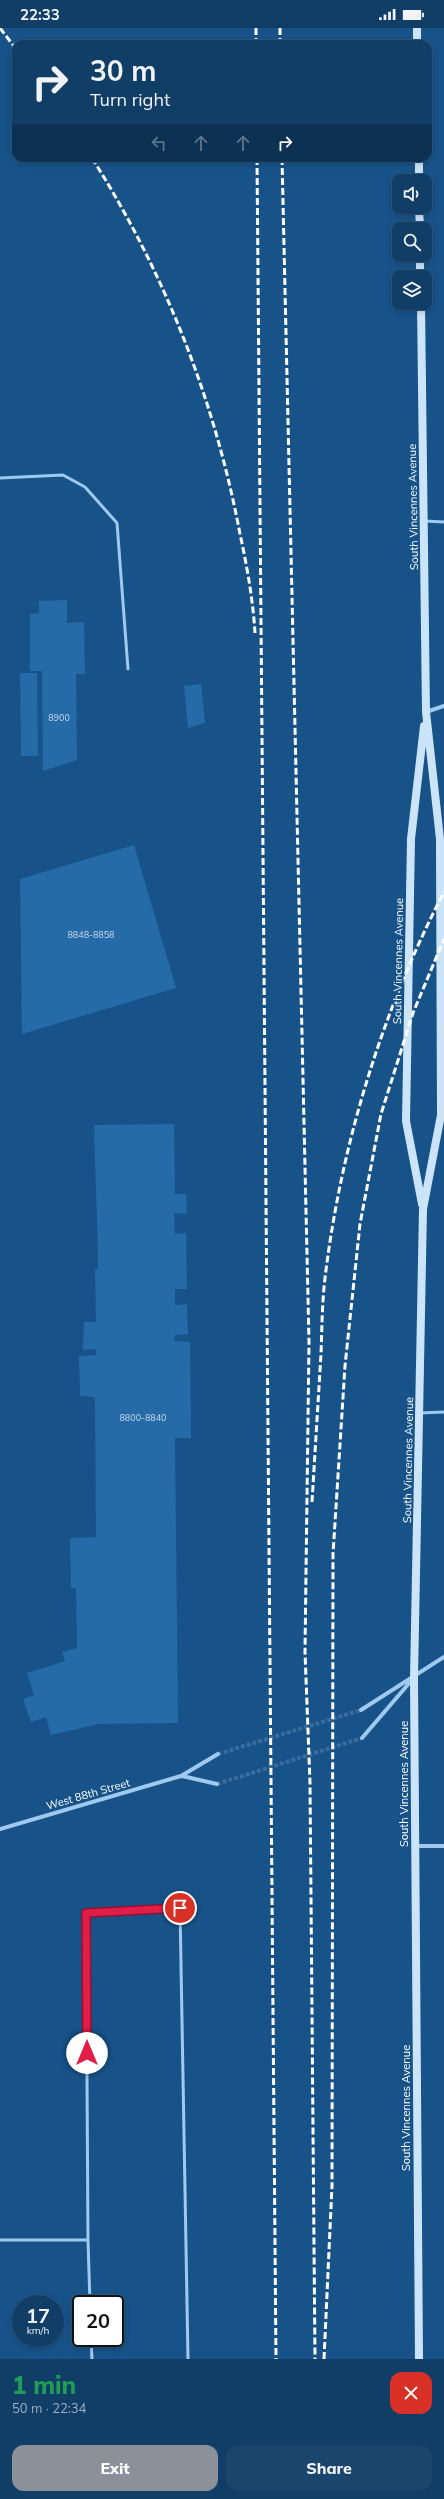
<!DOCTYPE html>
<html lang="en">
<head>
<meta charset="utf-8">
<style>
	:root { --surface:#113e67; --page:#1a456d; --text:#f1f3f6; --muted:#9caec0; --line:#30577b; --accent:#8c9099 }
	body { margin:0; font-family:Mulish,sans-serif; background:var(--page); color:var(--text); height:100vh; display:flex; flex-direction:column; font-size:15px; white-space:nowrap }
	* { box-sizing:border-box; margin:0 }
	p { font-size:13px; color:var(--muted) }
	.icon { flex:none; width:22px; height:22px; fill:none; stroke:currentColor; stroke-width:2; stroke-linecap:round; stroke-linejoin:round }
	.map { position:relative; height:2331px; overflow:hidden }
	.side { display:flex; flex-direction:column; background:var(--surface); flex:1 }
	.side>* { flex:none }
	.banner { position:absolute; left:12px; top:12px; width:420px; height:122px; border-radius:12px; box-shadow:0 2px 6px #0003,0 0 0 1px var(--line); background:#113e67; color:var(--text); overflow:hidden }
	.tools { position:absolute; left:392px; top:146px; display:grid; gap:8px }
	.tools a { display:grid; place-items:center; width:40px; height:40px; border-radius:8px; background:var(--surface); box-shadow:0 2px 6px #0003,0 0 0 1px var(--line); font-size:20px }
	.speed { position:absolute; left:12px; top:2267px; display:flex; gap:8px; font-size:20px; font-weight:700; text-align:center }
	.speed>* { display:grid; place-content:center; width:52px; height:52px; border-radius:50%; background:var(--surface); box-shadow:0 2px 6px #0003,0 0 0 1px var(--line); line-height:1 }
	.speed small { font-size:10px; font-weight:400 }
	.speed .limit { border:2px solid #111; border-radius:6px; background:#fff; color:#111 }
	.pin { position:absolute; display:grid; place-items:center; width:34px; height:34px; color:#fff; margin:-17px; border:2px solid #fff; border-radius:50%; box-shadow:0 1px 4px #0007 }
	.me { position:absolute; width:44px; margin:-22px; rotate:0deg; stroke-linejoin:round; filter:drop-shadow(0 0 3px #0008) }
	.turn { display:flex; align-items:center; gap:14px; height:84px; padding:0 12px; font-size:18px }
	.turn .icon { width:52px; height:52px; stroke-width:2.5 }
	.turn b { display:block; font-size:28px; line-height:34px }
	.lanes { display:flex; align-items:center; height:38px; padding:0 12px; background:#0003; justify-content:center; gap:20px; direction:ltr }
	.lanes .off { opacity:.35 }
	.round { display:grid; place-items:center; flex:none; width:42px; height:42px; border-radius:12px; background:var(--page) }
	.head { display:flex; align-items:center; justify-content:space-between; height:68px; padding:0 12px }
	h1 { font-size:24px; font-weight:800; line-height:30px; color:#1e9e55 }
	.button { display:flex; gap:8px; margin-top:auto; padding:8px 12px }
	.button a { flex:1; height:46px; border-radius:12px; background:var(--accent); color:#fff; font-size:16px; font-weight:800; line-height:46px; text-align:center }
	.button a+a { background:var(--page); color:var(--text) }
	.status { display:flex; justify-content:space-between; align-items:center; height:28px; padding:0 20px; background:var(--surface); direction:ltr }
	.status svg { height:11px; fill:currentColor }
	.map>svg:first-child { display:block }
	.building { fill:#256ba8 }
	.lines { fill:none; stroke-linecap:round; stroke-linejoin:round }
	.street-tunnel { stroke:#3a6d9b; stroke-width:4; stroke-dasharray:4 2; stroke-linecap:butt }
	.lane { stroke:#9fc9ee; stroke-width:3 }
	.street { stroke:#9fc9ee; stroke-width:4 }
	.secondary { stroke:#cce4fa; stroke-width:8 }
	.rail { stroke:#fff; stroke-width:3; stroke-dasharray:7 3; stroke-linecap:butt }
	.route-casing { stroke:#92132f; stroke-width:10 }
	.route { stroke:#e11d48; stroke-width:7 }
	.labels { text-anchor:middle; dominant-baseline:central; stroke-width:4; stroke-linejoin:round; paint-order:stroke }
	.number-label { font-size:9px; fill:#c8dae9 }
	.street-label { font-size:11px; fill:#fff; stroke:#175389 }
</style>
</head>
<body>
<div class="status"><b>22:33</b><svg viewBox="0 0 49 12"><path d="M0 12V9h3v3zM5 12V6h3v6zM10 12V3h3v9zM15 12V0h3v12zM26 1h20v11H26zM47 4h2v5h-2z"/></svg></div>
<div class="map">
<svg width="444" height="2331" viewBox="0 0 444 2331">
	<rect width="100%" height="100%" fill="#175389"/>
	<path class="building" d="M67,572V595L84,594L85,646H76L77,732L43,743L42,643H30V586L39,585V573Z
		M20,645H37L38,728H21Z
		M201,656L205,695L188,700L184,658Z
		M134,817L176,960L22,1006L20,851Z
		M174,1096L175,1166H186L187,1186L174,1185L175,1206L186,1205L187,1261H175V1277L187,1276L188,1306L175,1307L174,1313L190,1314L191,1410H175L178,1695L98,1696L51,1707L46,1689L31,1694L23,1671L34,1667L27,1645L65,1633L62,1624L77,1620L76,1560H71L70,1510L96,1509L95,1369L80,1368L79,1328L96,1327V1321L83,1322L84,1294H96L95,1241H98V1226L94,1097Z"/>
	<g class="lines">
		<path class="street-tunnel" d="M218,1726L361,1682
			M217,1756L362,1710"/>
		<path class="lane" d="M0,450L63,447L85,459L117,495L128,641
			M425,493L444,494
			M419,1385L444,1384
			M0,2212H88L90,2276
			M88,2212L86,1885L180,1880L188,2331
			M91,2310L92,2331"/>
		<path class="street" d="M426,684L444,678
			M361,1682L444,1629
			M362,1710L411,1653
			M182,1748L217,1756
			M0,1801L181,1748L218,1726
			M416,1818H444"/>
		<path class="secondary" d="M417,0V16
			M419,130V153
			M419,179L420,201
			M420,227V249
			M422,1176L406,1093L411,811L424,698
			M419,2331L414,1650L423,1181L441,1087L440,811L426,684L421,275"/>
		<path class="rail" d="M0,0L16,21
			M256,0V16
			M280,0V16
			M92,130C165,245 215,373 240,506C247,538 253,572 255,605
			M257,130L276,2331
			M282,130L309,1314L305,1624L310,1755L315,2331
			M312,1474C315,1425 318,1375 321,1326C322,1300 322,1275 325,1250C341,1117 382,983 444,864
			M324,2331L332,2158L333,1526L345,1338L360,1196L381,1086L413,985L444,911"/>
	</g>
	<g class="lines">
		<g class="route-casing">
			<path id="route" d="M87,2025L86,1885L180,1880"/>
		</g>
		<use href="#route" class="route"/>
	</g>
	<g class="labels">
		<g class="number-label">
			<text x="59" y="689">8900</text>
			<text x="91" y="906">8848-8858</text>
			<text x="143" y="1389">8800-8840</text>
		</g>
		<g class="street-label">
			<text transform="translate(413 479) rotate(-91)">South Vincennes Avenue</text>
			<text transform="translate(398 933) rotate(-89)">South Vincennes Avenue</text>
			<text transform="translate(408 1432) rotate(-89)">South Vincennes Avenue</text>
			<text transform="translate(404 1756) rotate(-90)">South Vincennes Avenue</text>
			<text transform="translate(88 1766) rotate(-16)">West 88th Street</text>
			<text transform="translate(406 2080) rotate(-90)">South Vincennes Avenue</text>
		</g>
	</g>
</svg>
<div class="tools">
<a><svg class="icon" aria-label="sound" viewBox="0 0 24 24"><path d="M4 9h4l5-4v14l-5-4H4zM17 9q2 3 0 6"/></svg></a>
<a><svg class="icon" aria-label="search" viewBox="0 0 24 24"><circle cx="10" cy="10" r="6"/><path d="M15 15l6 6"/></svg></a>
<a><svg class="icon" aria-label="layers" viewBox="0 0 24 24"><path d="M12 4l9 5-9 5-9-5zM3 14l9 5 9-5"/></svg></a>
</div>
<div class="speed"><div>17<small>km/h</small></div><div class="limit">20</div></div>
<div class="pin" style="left:180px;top:1880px;background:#d93025"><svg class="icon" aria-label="arrive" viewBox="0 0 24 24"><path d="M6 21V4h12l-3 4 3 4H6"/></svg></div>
<svg class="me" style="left:87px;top:2025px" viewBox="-20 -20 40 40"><circle r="19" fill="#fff"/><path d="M0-13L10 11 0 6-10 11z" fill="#e11d48"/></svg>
<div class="banner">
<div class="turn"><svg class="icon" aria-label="right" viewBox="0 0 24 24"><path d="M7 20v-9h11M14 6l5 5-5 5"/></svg><div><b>30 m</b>Turn right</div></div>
<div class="lanes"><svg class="icon off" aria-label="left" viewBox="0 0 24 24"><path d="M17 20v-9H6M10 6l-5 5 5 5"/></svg><svg class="icon off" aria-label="ahead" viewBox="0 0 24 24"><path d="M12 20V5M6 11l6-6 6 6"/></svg><svg class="icon off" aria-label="ahead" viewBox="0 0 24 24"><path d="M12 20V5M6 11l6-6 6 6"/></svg><svg class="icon" aria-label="right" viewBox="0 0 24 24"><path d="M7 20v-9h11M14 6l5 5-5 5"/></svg></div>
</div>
</div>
<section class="side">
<div class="head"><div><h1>1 min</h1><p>50 m · 22:34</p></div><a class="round" style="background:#d93025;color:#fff"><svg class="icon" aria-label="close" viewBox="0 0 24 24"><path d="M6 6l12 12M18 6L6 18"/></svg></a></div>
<div class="button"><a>Exit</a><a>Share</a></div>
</section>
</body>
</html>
